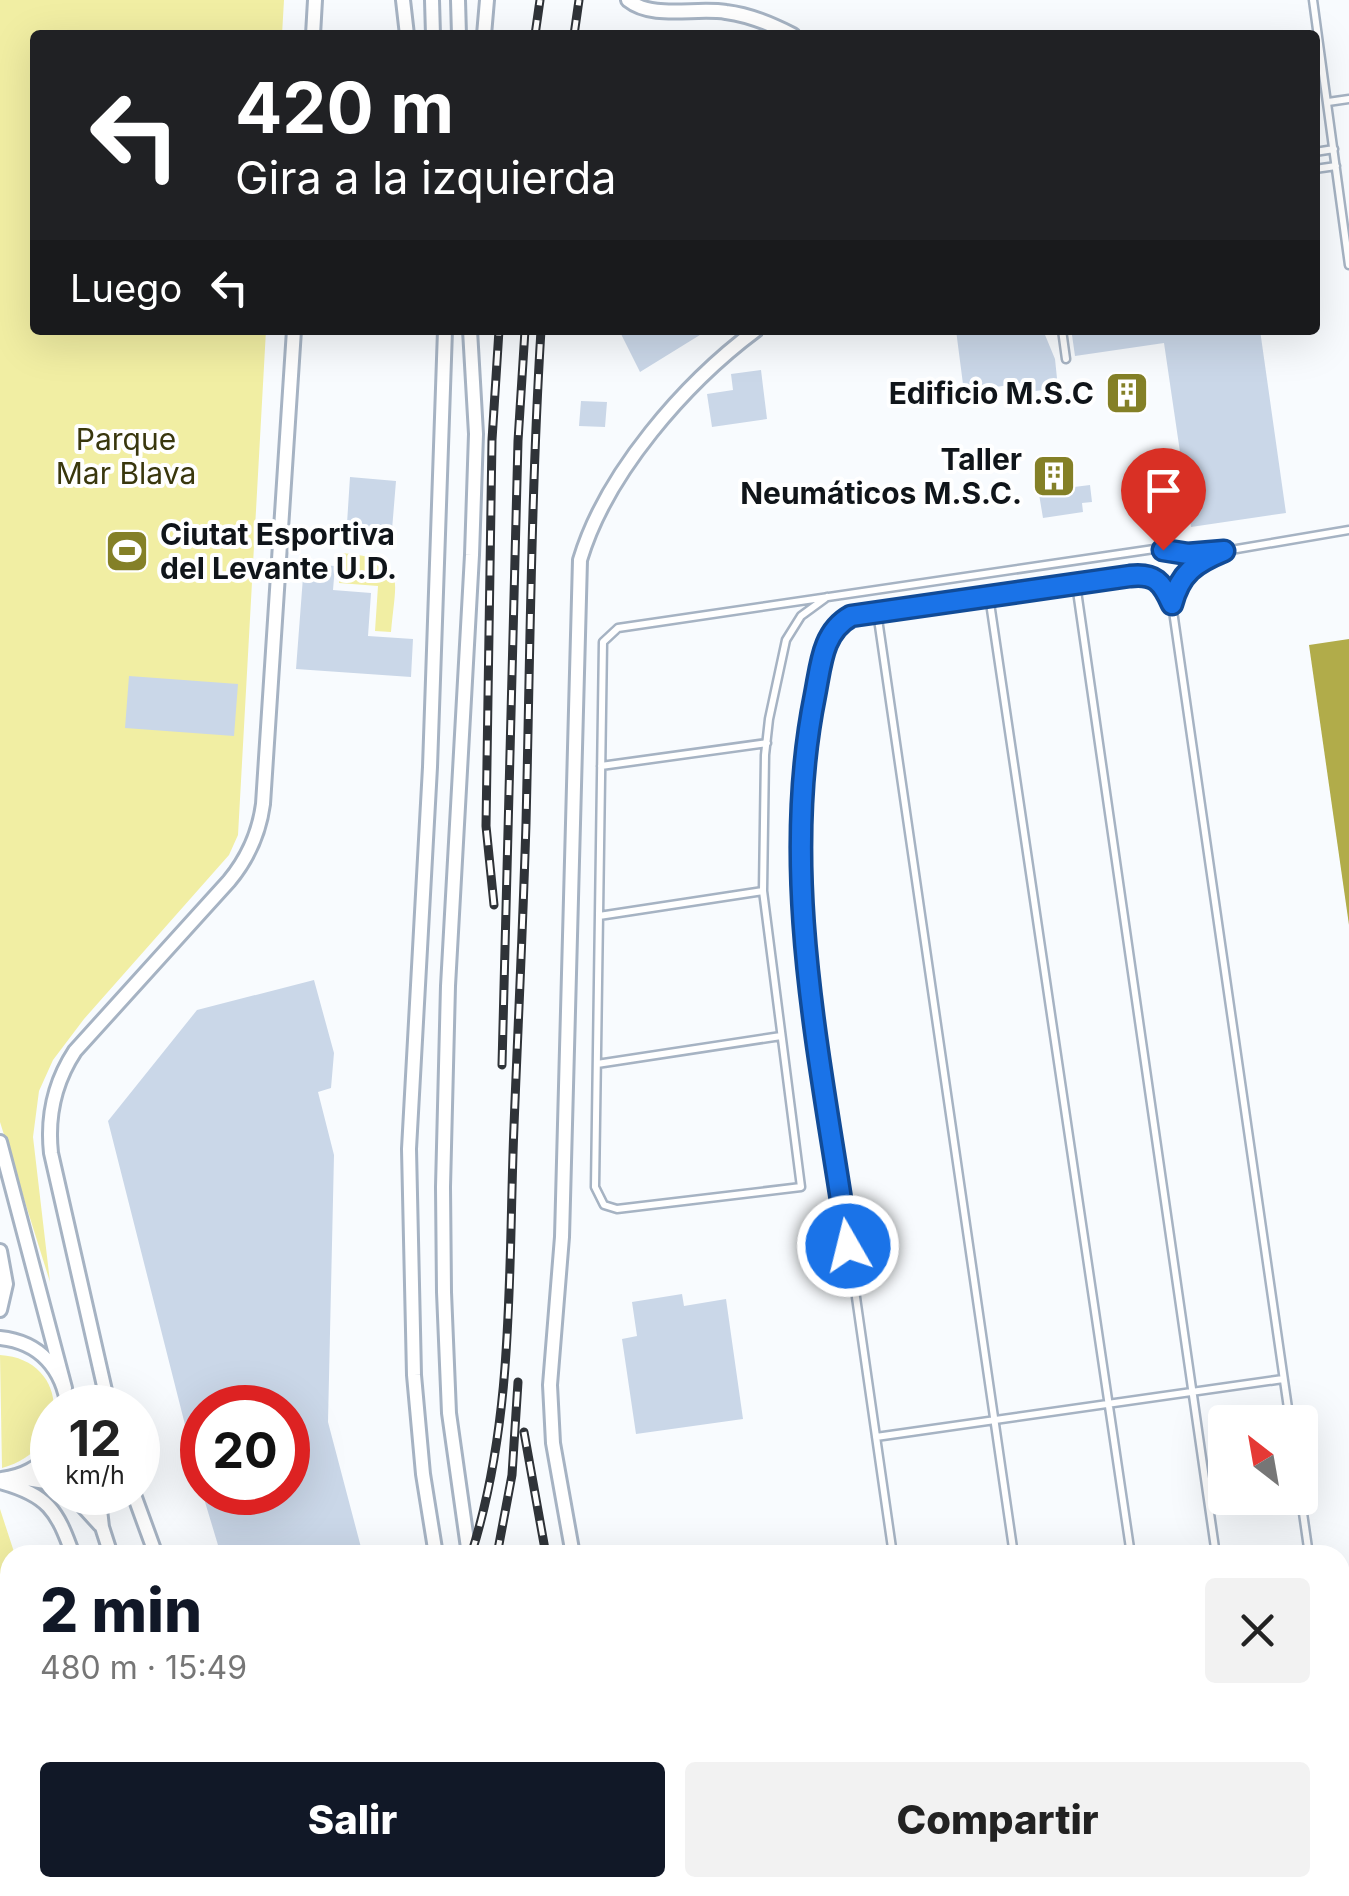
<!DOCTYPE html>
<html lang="es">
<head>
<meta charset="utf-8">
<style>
	:root { --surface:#fff; --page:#f2f2f2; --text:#222; --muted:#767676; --accent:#111827 }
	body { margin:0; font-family:Inter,sans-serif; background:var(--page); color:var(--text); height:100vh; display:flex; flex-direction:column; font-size:38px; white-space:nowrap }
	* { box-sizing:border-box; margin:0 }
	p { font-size:32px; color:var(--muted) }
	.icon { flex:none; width:55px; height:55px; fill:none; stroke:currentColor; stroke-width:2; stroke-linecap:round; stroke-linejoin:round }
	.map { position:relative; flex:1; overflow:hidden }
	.details { position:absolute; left:0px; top:1545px; width:1350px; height:352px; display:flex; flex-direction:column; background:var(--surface); border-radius:30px 30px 0 0; box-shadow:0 10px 40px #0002 }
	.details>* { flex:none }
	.hud { position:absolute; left:30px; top:30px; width:1290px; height:305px; border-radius:10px; box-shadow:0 10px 40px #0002; background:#202124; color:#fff; overflow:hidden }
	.needle { width:65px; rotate:329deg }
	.controls { position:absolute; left:1208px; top:1405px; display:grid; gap:20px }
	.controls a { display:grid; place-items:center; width:110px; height:110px; border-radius:10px; background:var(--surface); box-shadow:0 10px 40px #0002; font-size:50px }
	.speed { position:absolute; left:30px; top:1385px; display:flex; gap:20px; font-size:50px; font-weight:700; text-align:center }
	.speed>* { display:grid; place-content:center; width:130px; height:130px; border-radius:50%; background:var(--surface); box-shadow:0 10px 40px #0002; line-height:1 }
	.speed small { font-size:25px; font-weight:400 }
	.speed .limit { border:15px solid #d22; background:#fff; color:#111 }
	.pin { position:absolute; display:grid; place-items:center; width:85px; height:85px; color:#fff; margin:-102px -42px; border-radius:50% 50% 50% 0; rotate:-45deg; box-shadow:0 0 10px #0007 }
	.pin .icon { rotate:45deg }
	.me { position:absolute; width:110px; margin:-55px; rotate:352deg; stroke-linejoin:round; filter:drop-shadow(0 0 8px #0008) }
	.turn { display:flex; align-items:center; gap:35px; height:210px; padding:0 40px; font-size:45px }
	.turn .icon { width:130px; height:130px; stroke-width:2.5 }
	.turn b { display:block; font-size:70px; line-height:85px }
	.then { display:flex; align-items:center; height:95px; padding:0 40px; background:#0003; gap:20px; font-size:38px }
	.round { display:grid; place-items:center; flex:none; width:105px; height:105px; border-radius:10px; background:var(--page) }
	.head { display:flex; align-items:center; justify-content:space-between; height:170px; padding:0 40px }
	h1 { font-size:60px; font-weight:800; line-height:75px; color:var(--accent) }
	.primary-button { display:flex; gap:20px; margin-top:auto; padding:20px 40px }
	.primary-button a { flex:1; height:115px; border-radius:10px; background:var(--accent); color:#fff; font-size:40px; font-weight:800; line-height:115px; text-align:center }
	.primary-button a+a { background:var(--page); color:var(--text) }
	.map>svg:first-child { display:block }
	.green { fill:#f1eea3 }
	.water { fill:#b1ac4a }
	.building { fill:#cad7e8 }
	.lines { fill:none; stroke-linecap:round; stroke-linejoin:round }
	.service-casing { stroke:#a6b3c3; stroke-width:11 }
	.minor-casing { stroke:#a6b3c3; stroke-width:18 }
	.service { stroke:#fff; stroke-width:6 }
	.minor { stroke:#fff; stroke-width:12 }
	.rail-casing { stroke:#2f3338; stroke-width:9 }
	.rail { stroke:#fff; stroke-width:5; stroke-dasharray:15; stroke-linecap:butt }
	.route-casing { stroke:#114b97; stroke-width:25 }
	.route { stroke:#1a73e8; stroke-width:18 }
	.labels { text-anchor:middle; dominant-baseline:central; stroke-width:8; stroke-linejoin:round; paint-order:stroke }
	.poi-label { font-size:30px; font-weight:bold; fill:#10151a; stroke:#fff; text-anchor:end }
	.park-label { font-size:30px; fill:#39370d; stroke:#fff }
</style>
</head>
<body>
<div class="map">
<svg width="1349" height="1896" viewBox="0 0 1349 1896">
	<rect width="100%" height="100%" fill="#f8fbfe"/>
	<path class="green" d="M0,0H284L282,35H35V330H266L238,835L229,855L84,1019L53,1060L39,1091L33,1137L50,1282L0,1122Z
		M341,553C408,559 396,575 391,632L375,631L378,586L339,583Z
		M0,1355C70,1359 73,1449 2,1468Z
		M0,1509L15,1555H10V1888H131L135,1896H0Z"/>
	<path class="water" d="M1349,639V925L1309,645Z"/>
	<path class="building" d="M619,330H708L640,372Z
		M956,330H1043L1055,359L1058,388L1028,392L1027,382L964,392Z
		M1103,330H1260L1286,513L1191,527L1164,343L1075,356L1072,335Z
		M761,370L767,419L712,427L707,394L733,390L731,374Z
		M1143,377L1147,404L1112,409L1108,382Z
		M581,401L607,402L605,427L579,426Z
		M1070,458L1074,487L1090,485L1092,502L1082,503L1083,512L1043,518L1034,464Z
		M350,477L396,481L391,542L346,539Z
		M304,564L335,566L333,590L371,593L368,636L413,639L411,677L296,669Z
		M129,676L238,684L234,736L125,728Z
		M314,980L334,1053L331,1088L318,1092L334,1155L328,1422L363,1555H221L202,1492H288V1408H202V1476H198L108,1121L197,1010Z
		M682,1294L684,1306L726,1299L743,1419L636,1434L622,1339L637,1336L632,1302Z"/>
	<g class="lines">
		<g class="service-casing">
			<path id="service" d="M1313,0L1349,265
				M1328,102L1349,99
				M1315,152L1334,149
				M1315,169L1336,166
				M1062,330L1066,359
				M1076,584L1216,1555
				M989,596L1131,1555
				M827,597L801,616L786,640L769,719L765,755L763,891L801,1187L617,1209L604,1205L595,1187L603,642L618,628L1154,549L1188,554L1225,551L1349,530
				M1172,603C1179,575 1192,564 1219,554
				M877,612L1014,1555
				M601,766L767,743
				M599,916L763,891
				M597,1064L781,1036
				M876,1437L1283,1379
				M1300,1492L1309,1555
				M893,1555L806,949C795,861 799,775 816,689C820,670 821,646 833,630C837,623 844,620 851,616L1130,576L1143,574L1162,583L1172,604L1290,1422
				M1340,1767L1349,1828
				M941,1888L942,1896
				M1062,1888L1064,1896
				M1178,1888L1180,1896
				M1264,1888L1266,1896"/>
		</g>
		<g class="minor-casing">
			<path id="minor" d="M403,0L407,35
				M432,0L433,35
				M458,0L459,35
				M628,0C653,20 695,7 726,12C750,15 771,24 793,35
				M313,35L315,0
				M484,35L487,0
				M0,1142L65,1388
				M0,1251L6,1284L0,1310
				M0,1338C40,1342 63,1369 68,1408
				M109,1408L51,1153C47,1116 54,1083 75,1051L229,881C248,858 259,834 263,804L294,330
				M20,1478L52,1483
				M2,1479C24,1476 37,1468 52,1453
				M0,1482C48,1495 57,1510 73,1555
				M70,1492L100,1525
				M98,1492L102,1527L111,1555
				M133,1492L156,1555
				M436,1555L423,1474L414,1375L409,1149L430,767L445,330
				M469,1555L449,1413L444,1292L443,1187L448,986L472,555L476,434L470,330
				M573,1555L553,1443L550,1385L562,1237L580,560C606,473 685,383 756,330
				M238,1888L241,1896
				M319,1888L337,1896
				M540,1888L543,1896
				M576,1888L579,1896
				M640,1888L647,1896
				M177,1896L180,1888
				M421,1896L449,1888"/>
		</g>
		<use href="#service" class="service"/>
		<use href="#minor" class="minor"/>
		<g class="rail-casing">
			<path id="rail" d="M535,35L540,0
				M574,35L579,0
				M494,905L486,826L492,440L499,330
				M502,1065L518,441L525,330
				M524,1432L546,1555
				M471,1555C515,1417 508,1270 514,1126C518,1025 523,924 526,823C530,659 531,494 541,330
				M497,1555L512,1475L518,1382
				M621,1888L624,1896
				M271,1896L281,1888
				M311,1896L322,1888"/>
		</g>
		<use href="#rail" class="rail"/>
	</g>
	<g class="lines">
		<g class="route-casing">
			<path id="route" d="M848,1246C822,1065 778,878 815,695C821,665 822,632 851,616L1130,576C1155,573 1162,582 1172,604C1180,573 1195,563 1224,551L1188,554L1163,550"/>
		</g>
		<use href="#route" class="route"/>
	</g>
	<defs>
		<g id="building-square" transform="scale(2.25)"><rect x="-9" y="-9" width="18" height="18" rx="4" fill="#848027" stroke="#fff"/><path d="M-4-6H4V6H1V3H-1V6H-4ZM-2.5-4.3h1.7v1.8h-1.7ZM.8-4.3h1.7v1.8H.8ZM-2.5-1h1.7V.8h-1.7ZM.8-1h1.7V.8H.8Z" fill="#fff"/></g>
		<g id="stadium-square" transform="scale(2.25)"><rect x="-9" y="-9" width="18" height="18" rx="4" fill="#848027" stroke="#fff"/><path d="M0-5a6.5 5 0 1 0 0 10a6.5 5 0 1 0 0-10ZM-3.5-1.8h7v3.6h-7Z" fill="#fff"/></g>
	</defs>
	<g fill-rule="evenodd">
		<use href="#building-square" x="1127" y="393"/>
		<use href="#building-square" x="1054" y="476"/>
		<use href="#stadium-square" x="127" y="551"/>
	</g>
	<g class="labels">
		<g class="poi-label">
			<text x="1094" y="393">Edificio M.S.C</text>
			<text x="1022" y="459">Taller<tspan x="1022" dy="34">Neumáticos M.S.C.</tspan></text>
			<text x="160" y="534" text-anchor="start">Ciutat Esportiva<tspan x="160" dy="34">del Levante U.D.</tspan></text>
		</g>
		<g class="park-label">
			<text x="126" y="439">Parque<tspan x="126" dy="34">Mar Blava</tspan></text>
		</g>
	</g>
</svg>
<div class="controls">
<a><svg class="needle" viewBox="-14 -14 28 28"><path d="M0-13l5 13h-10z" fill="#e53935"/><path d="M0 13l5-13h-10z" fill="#767676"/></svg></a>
</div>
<div class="speed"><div>12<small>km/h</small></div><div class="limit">20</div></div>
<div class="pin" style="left:1163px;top:550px;background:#d93025"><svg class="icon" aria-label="arrive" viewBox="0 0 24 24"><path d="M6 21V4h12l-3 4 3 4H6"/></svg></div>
<svg class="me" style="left:848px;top:1246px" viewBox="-20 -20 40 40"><circle r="17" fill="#1a73e8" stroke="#fff" stroke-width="3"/><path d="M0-11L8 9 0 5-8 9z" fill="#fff"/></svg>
<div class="hud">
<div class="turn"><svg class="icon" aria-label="left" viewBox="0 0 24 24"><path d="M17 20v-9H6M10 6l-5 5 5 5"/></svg><div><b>420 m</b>Gira a la izquierda</div></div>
<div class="then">Luego<svg class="icon" aria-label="left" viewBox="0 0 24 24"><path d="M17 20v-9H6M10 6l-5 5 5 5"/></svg></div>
</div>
<section class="details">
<div class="head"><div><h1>2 min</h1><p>480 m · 15:49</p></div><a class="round"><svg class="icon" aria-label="close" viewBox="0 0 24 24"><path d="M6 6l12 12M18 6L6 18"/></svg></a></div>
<div class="primary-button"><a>Salir</a><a>Compartir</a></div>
</section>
</div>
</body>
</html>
